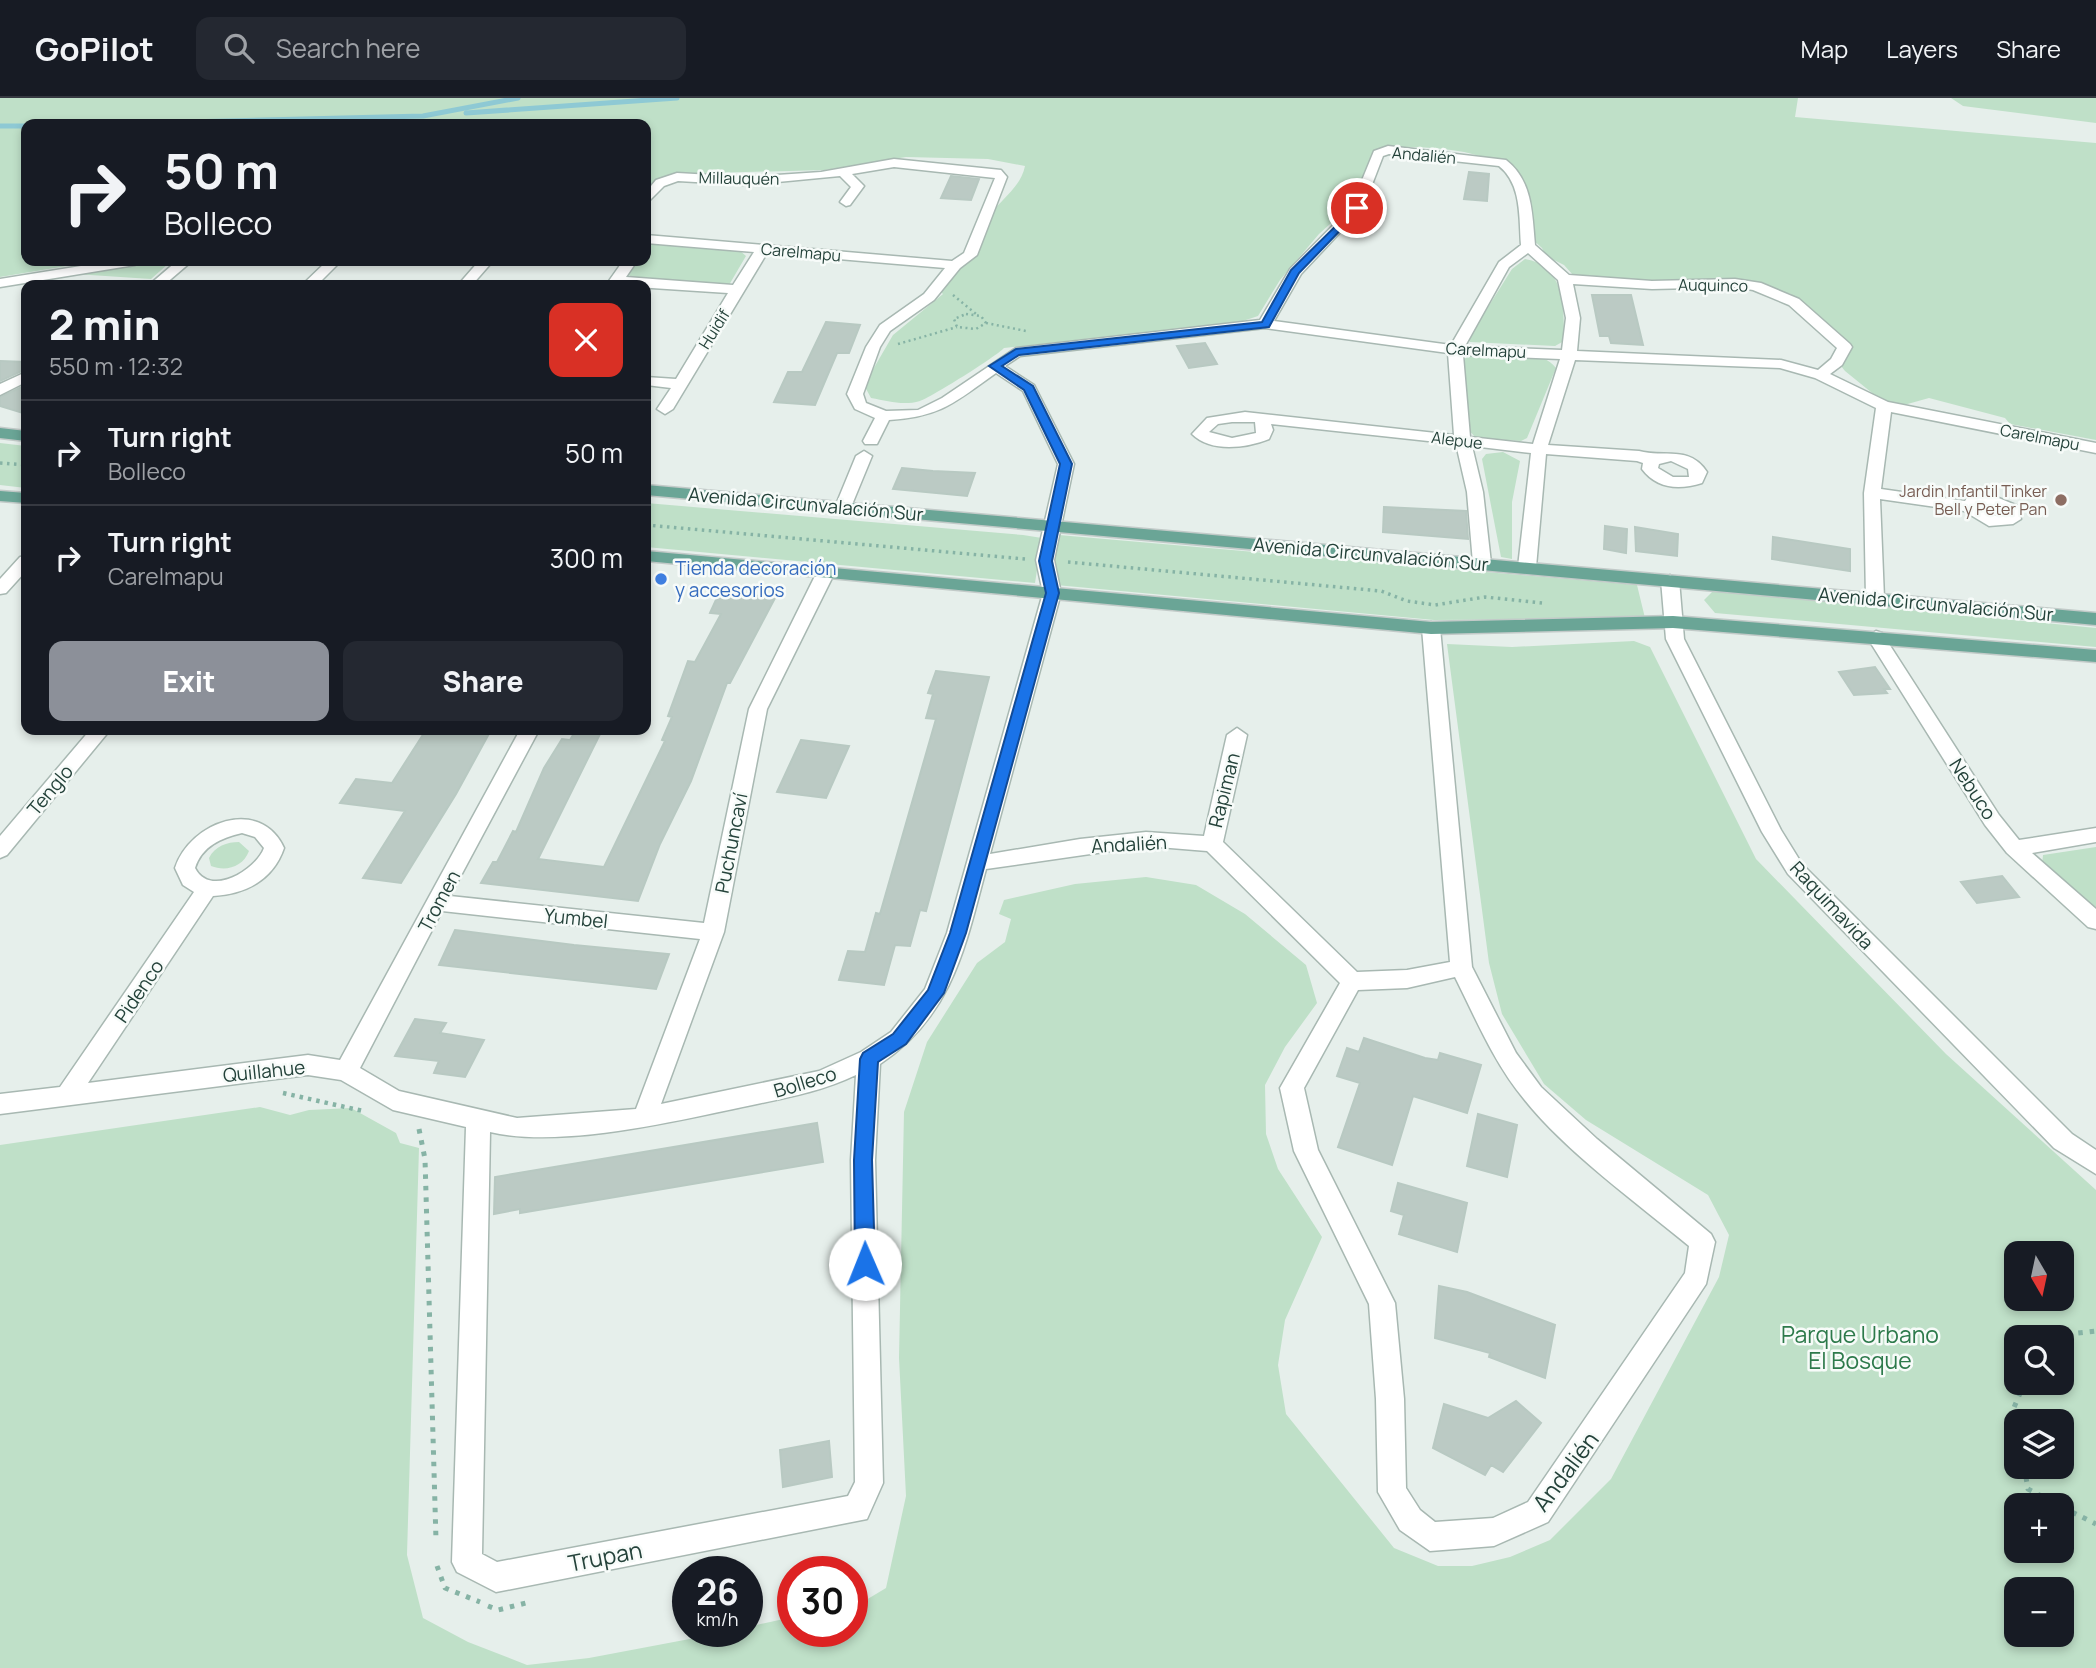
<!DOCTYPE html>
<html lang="en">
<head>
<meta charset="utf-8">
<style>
	:root { --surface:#171b24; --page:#242831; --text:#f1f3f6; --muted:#9ea1a6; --line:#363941; --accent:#8c9099 }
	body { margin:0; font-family:Manrope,sans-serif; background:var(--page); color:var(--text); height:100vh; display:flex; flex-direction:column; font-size:26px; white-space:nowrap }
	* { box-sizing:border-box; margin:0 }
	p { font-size:23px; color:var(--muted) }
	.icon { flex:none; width:38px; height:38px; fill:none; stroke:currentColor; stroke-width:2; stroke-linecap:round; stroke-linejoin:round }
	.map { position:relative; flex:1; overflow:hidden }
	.side { position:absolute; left:21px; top:182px; width:630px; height:455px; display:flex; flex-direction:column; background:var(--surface); border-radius:14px; box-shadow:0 4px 10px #0003 }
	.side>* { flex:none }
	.hud { position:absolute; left:21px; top:21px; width:630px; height:147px; border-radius:14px; box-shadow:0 4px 10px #0003; background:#171b24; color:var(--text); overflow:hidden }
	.needle { width:46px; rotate:171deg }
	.buttons { position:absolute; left:2004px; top:1143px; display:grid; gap:14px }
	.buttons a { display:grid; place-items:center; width:70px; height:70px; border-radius:14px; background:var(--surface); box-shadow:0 4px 10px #0003; font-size:35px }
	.speed { position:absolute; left:672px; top:1458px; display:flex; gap:14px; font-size:35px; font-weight:700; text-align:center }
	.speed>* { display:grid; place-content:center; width:91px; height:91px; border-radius:50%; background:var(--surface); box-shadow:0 4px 10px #0003; line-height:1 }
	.speed small { font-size:18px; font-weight:400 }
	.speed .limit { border:10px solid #d22; background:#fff; color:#111 }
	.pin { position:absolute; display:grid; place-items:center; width:60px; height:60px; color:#fff; margin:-30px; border:4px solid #fff; border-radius:50%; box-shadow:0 2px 7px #0007 }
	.me { position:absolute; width:77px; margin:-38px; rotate:359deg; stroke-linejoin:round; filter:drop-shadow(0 0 5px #0008) }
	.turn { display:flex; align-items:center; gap:24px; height:147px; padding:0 28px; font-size:32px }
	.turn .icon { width:91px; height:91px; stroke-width:2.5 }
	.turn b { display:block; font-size:49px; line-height:60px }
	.round { display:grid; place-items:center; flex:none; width:74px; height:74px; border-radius:14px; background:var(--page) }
	.overview { display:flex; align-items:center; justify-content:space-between; height:119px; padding:0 28px }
	h1 { font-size:42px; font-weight:800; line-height:52px }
	.primary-button { display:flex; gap:14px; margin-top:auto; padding:14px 28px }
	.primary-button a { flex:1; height:80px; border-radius:14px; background:var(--accent); color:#fff; font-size:28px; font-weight:800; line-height:80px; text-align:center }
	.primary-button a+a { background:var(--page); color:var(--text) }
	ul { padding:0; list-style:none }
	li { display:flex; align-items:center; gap:21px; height:105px; padding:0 28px; border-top:2px solid var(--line) }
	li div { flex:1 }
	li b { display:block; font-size:26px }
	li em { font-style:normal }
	header { display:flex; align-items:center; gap:42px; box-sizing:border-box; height:98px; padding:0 35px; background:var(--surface); border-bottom:2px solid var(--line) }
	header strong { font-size:33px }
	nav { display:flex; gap:38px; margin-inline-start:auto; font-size:24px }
	.search { width:490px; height:63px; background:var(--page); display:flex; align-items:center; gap:18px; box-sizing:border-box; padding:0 24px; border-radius:14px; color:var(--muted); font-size:26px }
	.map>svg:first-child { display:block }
	.green { fill:#bfe0c8; fill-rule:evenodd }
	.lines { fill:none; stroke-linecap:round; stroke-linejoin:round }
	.stream { stroke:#8ec9d4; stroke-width:5 }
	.building { fill:#bbcac4; stroke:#b8c9c2; stroke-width:2 }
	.minor-casing { stroke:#a8b8b2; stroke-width:3 }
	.major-casing { stroke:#c2cac8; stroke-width:3 }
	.path-far3 { stroke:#86b3a5; stroke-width:2.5; stroke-dasharray:2 3.5; stroke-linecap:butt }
	.path-far2 { stroke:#86b3a5; stroke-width:3.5; stroke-dasharray:2.5 4.5; stroke-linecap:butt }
	.path-far1 { stroke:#86b3a5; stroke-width:4.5; stroke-dasharray:3.5 5; stroke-linecap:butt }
	.path { stroke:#86b3a5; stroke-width:5; stroke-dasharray:4.5 7; stroke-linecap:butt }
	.minor { fill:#fff; fill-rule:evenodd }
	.major { fill:#6aa596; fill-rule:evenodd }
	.route { fill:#1a73e8; stroke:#114b97; stroke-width:2 }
	.education-dot { fill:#8d6e63; stroke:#f7fbf9; stroke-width:2.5 }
	.shop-dot { fill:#3f7fe0; stroke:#f7fbf9; stroke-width:2.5 }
	.labels { text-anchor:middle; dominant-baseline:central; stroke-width:5; stroke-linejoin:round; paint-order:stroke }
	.far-street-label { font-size:16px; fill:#24423a; stroke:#f7fbf9 }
	.far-education-label { font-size:16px; fill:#785e54; stroke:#f7fbf9; text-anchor:end }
	.street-label { font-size:19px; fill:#24423a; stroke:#f7fbf9 }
	.shop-label { font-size:19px; fill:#366cbe; stroke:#f7fbf9; text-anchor:start }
	.near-park-label { font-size:23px; fill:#2d7a4b; stroke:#f7fbf9 }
	.near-street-label { font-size:23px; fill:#24423a; stroke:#f7fbf9 }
</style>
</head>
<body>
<header>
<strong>GoPilot</strong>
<div class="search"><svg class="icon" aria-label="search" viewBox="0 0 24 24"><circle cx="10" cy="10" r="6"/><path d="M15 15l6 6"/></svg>Search here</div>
<nav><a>Map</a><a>Layers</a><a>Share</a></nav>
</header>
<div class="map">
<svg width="2096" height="1570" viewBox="0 0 2096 1570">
	<rect width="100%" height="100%" fill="#e6efeb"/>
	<path class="green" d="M0,0H1798L1795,19L2096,45V342L2010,326L2005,320L1929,300L1904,307L1882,303L1845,273L1841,268L1846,261L1811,216L1791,196L1744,182L1637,183L1573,177L1564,167L1546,158L1542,150L1520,130L1518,102L1505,69C1478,50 1406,45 1374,53L1351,107L1319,136L1280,182L1258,218L1243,223L1004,250C997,258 930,300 920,303C903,308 888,303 871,300L864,287L893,237L943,196L937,190C958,167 972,142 990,117C1001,101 1021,89 1025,68L988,61L906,59L825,72L671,76L646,102V26H26V163H97L0,179Z
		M1951,0H2096V25L1963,8Z
		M646,146L739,152L746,158L729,187L631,179L628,176L637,163H646Z
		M1525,161C1565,167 1564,210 1564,243L1555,248L1470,244L1468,241L1512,171Z
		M154,163L168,166L151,181L75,176Z
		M1471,256C1496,257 1541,249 1556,270L1527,340L1521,343L1476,340L1465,328L1463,262Z
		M0,345L26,348V390L0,387Z
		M1503,354L1520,363L1512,404V461L1501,459L1482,361L1486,356Z
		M646,405L1023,437L1042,440L1035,485L646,449Z
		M1059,437L1637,487L1645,520L1434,522L1056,487L1052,463Z
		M1713,493L2096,530V549L1715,515L1704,502Z
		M1634,543L1650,549L1756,761L1946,956L2096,1092V1570H0V1047L260,1009L290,1017L309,1012L351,1010L396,1035L400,1045L419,1050L407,1457L423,1520L468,1544L527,1567L589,1560L732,1533H747V1529L793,1519V1533H852V1505L866,1502L886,1490L906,1398L899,1260L904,1014L927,944L977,865L1005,844L1011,821L999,816L1004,802L1075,786L1146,779L1196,787L1245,816L1306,867L1317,905L1285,949L1265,987L1266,1036L1278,1071L1322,1139L1285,1222L1278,1267L1286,1316L1394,1450L1438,1468H1472L1510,1459L1550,1442L1611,1381L1719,1179L1729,1137L1708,1097L1586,1022L1544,986L1502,916L1489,865L1447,546L1512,549ZM2016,1155H2062V1200H2016ZM2016,1239H2062V1284H2016ZM2016,1323H2062V1368H2016ZM2016,1407H2062V1452H2016ZM2016,1491H2062V1536H2016Z
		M239,744L249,753C243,769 226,774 211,768L209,760C215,748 227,744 239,744Z
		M2096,749V809L2079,802L2042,767L2043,757Z"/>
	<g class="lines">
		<path class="stream" d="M466,15L677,0
			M104,26L423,18L518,0
			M0,28H26"/>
	</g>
	<path class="building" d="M1469,74L1489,76L1487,103L1464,101Z
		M951,78L979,81L971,102L941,100Z
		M1592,197H1631L1643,247L1611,245L1609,238H1600Z
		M826,224L860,227L849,255H837L815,307L774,304L788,274H802Z
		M1205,245L1217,266L1189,270L1177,248Z
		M0,263L26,264V271L0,283Z
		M26,287V316L0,308V299Z
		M902,370L933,373L975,375L967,398L893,391Z
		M1384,409L1466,413L1468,441L1383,434Z
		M1605,428L1627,431L1626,455L1604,451Z
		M1635,429L1678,436L1677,458L1636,453Z
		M1773,439L1850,451V473L1772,461Z
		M720,493L775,500L730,585H727L691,683L660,746L638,803L481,785L493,764H497L513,733L516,734L544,670L562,641L570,642L576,632H602L538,761L604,769L665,643L662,642L672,619L668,618L688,563L695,564L721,516L710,515Z
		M1875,569L1890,591H1884L1887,595L1854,597L1839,574Z
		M936,573L989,579L926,813L920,812L910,848L895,847L884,887L839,882L848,853L865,854L876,815L880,816L936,621L926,620L933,596L928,595Z
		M426,632H491L456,696L401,785L363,780L405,713L340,705L356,681L392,685Z
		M801,642L849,648L826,700L777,694Z
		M2002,778L2019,799L1977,805L1961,784Z
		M455,832L574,847L669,856L656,891L439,867Z
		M415,921L446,925L440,935L484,942L465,979L434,975L439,963L395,958Z
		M1364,940L1425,960L1438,962L1440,955L1481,967L1467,1015L1413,998L1392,1067L1338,1049L1360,985L1337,978L1347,950L1359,954Z
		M1478,1016L1517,1027L1507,1079L1467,1068Z
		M817,1025L823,1064L520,1115V1111L494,1116L495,1079Z
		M1398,1085L1467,1105L1457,1154L1399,1136L1404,1117L1391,1113Z
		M1439,1188L1467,1194L1555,1227L1545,1280L1489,1259L1490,1255L1435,1240Z
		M1516,1303L1541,1325L1503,1374L1491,1367L1485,1377L1433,1350L1444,1306L1488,1320Z
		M829,1343L832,1379L783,1389L780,1352Z"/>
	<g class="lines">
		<g class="minor-casing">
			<path id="minor" d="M1388,48L1506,62C1533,83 1532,116 1535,147L1569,177L1652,183L1735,181L1761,185L1799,201L1850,246L1852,249L1842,267L1830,276L1888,304L2096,345V355L1891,314L1881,391L1965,403L1967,400L1989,396L2018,408L2021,421L2013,426L1989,428L1964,413L1880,401L1884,500L1875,505L1866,500L1864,395L1876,310L1815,280L1780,270L1575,262L1548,347L1639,353C1664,360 1690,347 1707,374L1702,385C1679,392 1657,391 1642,371L1643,365L1637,363L1546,356L1536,469L1527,474L1518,469L1531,355L1472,348L1483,394L1491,465L1482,470L1473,465L1467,394L1456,346L1271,326L1273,332L1269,341C1246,350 1211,355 1192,336L1207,320L1245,314L1454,337L1448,255L1265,230L1020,258L1005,268L1034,287L1074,366L1054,462L1061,495L990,756L1080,741L1146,734L1204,738L1227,637L1237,630L1247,637L1223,744L1357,874L1407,872L1450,864L1422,530L1431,524L1440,530L1472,869L1516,955L1541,989L1597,1041L1711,1136L1715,1144L1706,1186L1548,1424L1494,1448L1430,1453L1400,1432L1378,1394L1376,1301L1369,1206L1294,1053L1280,990L1340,885L1207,753L1146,748L986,771C965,850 952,918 880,966L875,1062L883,1385L867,1421L496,1494L457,1474L452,1464L466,1029L393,1012L341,982L308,977L0,1016V996L60,989L194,794L183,787L175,770C190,724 260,698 284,750C273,782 246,796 213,798L88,985L308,957L340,962L520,632H539L450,798L704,825L749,611L817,474L826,469L835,474L767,611L724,834L661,1006L819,973L861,954L891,934L925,891L947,835L1043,495L1036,462L1058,366L1023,293L996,275C955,304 941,319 889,322L877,346H865L863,343L875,320L855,311L847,296L866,249L880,227L924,196L945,170L767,155L673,311L665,316L657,311L671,290L646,287V279L676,281L728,195L606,187L623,163H637L626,179L733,187L754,154L646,145V137L952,163L964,155L995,80L894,69L852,76L864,88L850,107L846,108L840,104L851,89L840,78L747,87L678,83L664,88L646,106V94L656,82L677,75L747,79L821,74L894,61L1001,72L1007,79L977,157L960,170L934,202L890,233L880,249L863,296L866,305L886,313L918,312L942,300L1016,250L1260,222L1290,171L1351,109L1374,53ZM1389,56L1499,68C1522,86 1519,120 1521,147L1499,164L1451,247L1274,223L1301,176L1363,110L1383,58ZM1528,155L1558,182L1566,220L1562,252L1465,248L1509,169ZM1573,186L1652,191L1735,189L1753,192L1789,207L1837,250L1831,261L1818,272L1781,262L1577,253L1580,220ZM1463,257L1560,261L1533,346L1470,339ZM1232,324H1255L1256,335L1232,340L1209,334L1218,326ZM1671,363L1688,371L1689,379H1673L1658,370L1659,366ZM1987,406L2004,414V417L1992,418L1980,411L1981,407ZM242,735L255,739L264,750C256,772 210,800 195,770C202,748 221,740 242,735ZM442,813L700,841L636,1011L517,1020L399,993L360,970ZM1455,879C1476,921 1494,965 1524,1001C1565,1053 1637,1105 1689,1148L1685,1175L1528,1404L1493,1420L1435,1424L1420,1412L1406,1390L1404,1301L1395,1205L1318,1052L1304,990L1358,892L1407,890ZM856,977L851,1062L855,1384L848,1398L497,1464L482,1456L490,1034C560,1050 667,1025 738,1010C779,1001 819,995 856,977Z
				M112,163H142L135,167L0,189V181Z
				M177,163H192L164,187H149Z
				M327,163H341L317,187H302Z
				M479,163H493L472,187H458Z
				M26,274V284L0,297V286Z
				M864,353L872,358L851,409L843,414L837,412L835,409L856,358Z
				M26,458V473L6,495L0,496V481L20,459Z
				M1670,477L1679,482L1684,541L1781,732L1802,766L2072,1036L2096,1052V1076L2054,1050L1788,776L1762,734L1666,541L1661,482Z
				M1876,533L1882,535L1999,717L2019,742L2096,730V744L2032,755L2096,811V831L2088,829L2007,755L1985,727L1867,539Z
				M90,632H110L7,757L0,760V738Z"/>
		</g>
		<g class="major-casing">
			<path id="major" d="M0,330L26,333V343L0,340Z
				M646,387L2096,515V527L646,397Z
				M0,393L26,395V405L0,403Z
				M646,453L1431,524L1673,518L2096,552V564L1673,530L1431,536L646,463Z"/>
		</g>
		<path class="path-far3" d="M953,197L976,216
			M966,216L981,218L986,225L976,231L957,229L954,221Z
			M986,225L1026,233
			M898,246L957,229"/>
		<path class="path-far2" d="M0,365L26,367
			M646,427L1025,461
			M1068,464L1381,493L1407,503L1435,507L1485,499L1542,505"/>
		<path class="path-far1" d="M283,995L363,1013"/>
		<path class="path" d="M419,1031L425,1061L436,1442
			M2044,1239L2096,1233
			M2016,1331L2012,1314L2025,1284
			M2024,1368L2028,1391L2059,1407
			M2062,1409L2096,1426
			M437,1468L445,1490L480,1504
			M488,1508L498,1512L526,1505"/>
		<use href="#minor" class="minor"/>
		<use href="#major" class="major"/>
	</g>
	<path class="route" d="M1357,107L1360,112L1299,175L1269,229L1019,257L1002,268L1033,288L1072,366L1052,463L1059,495L966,835L944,895L906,946L878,964L872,1062L875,1166L872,1172L865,1175L858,1172L855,1166L854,1062L860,961L863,955L893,936L928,892L950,835L1046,495L1039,463L1060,366L1024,292L989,268L1016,251L1262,224L1291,172Z"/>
	<circle class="education-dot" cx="2061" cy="402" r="7"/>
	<circle class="shop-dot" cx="661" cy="481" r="7"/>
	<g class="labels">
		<g class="far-street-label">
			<text transform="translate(1424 57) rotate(5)">Andalién</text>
			<text transform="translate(739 80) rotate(1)">Millauquén</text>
			<text transform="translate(801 154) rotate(5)">Carelmapu</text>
			<text transform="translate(1713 187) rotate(1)">Auquinco</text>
			<text transform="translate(714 231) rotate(-58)">Huidif</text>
			<text transform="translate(1486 252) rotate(3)">Carelmapu</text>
			<text transform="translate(2040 339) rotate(11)">Carelmapu</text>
			<text transform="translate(1457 342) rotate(7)">Alepue</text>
		</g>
		<g class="far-education-label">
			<text x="2047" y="393">Jardin Infantil Tinker<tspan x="2047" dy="18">Bell y Peter Pan</tspan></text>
		</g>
		<g class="street-label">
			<text transform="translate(806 406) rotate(5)">Avenida Circunvalación Sur</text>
			<text transform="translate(1371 456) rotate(5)">Avenida Circunvalación Sur</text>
			<text transform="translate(1936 506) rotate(5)">Avenida Circunvalación Sur</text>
			<text transform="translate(1973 691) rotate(57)">Nebuco</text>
			<text transform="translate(50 692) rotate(-50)">Tenglo</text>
			<text transform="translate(1224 692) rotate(-76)">Rapiman</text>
			<text transform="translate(731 745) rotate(-79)">Puchuncaví</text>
			<text transform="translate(1129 746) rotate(-3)">Andalién</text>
			<text transform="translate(439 803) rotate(-62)">Tromen</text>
			<text transform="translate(1832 807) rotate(47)">Raquimavida</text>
			<text transform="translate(576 820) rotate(6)">Yumbel</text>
			<text transform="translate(139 893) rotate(-56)">Pidenco</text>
			<text transform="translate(264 973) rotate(-6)">Quillahue</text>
			<text transform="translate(805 984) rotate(-17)">Bolleco</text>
		</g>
		<g class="shop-label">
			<text x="675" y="470">Tienda decoración<tspan x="675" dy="22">y accesorios</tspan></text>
		</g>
		<g class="near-park-label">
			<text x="1860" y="1236">Parque Urbano<tspan x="1860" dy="26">El Bosque</tspan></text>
		</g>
		<g class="near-street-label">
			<text transform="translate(1565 1373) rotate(-53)">Andalién</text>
			<text transform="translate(605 1458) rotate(-11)">Trupan</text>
		</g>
	</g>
</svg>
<div class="buttons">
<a><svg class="needle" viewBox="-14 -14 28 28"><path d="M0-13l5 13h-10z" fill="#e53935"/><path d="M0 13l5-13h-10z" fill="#9ea1a6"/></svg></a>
<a><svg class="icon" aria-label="search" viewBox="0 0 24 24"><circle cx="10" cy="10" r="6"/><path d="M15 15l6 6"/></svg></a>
<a><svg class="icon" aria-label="layers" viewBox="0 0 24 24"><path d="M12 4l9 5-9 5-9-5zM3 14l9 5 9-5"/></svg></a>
<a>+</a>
<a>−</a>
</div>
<div class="speed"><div>26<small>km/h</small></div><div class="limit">30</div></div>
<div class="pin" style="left:1357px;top:110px;background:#d93025"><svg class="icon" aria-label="arrive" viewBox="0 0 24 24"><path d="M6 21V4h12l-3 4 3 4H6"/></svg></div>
<svg class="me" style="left:865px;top:1166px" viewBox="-20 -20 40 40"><circle r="19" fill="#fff"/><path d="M0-13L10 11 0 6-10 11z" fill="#1a73e8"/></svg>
<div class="hud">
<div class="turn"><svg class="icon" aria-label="right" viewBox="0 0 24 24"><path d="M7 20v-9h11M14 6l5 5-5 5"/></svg><div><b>50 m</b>Bolleco</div></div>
</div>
<section class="side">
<div class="overview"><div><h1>2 min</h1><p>550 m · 12:32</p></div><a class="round" style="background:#d93025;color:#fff"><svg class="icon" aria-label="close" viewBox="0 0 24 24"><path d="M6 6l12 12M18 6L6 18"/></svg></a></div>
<ul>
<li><svg class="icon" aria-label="right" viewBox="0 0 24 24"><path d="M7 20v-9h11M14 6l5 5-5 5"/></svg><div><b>Turn right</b><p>Bolleco</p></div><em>50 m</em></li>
<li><svg class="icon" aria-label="right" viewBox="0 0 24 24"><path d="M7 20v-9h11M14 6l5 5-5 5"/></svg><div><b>Turn right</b><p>Carelmapu</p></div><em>300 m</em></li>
</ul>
<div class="primary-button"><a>Exit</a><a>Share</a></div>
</section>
</div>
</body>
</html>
